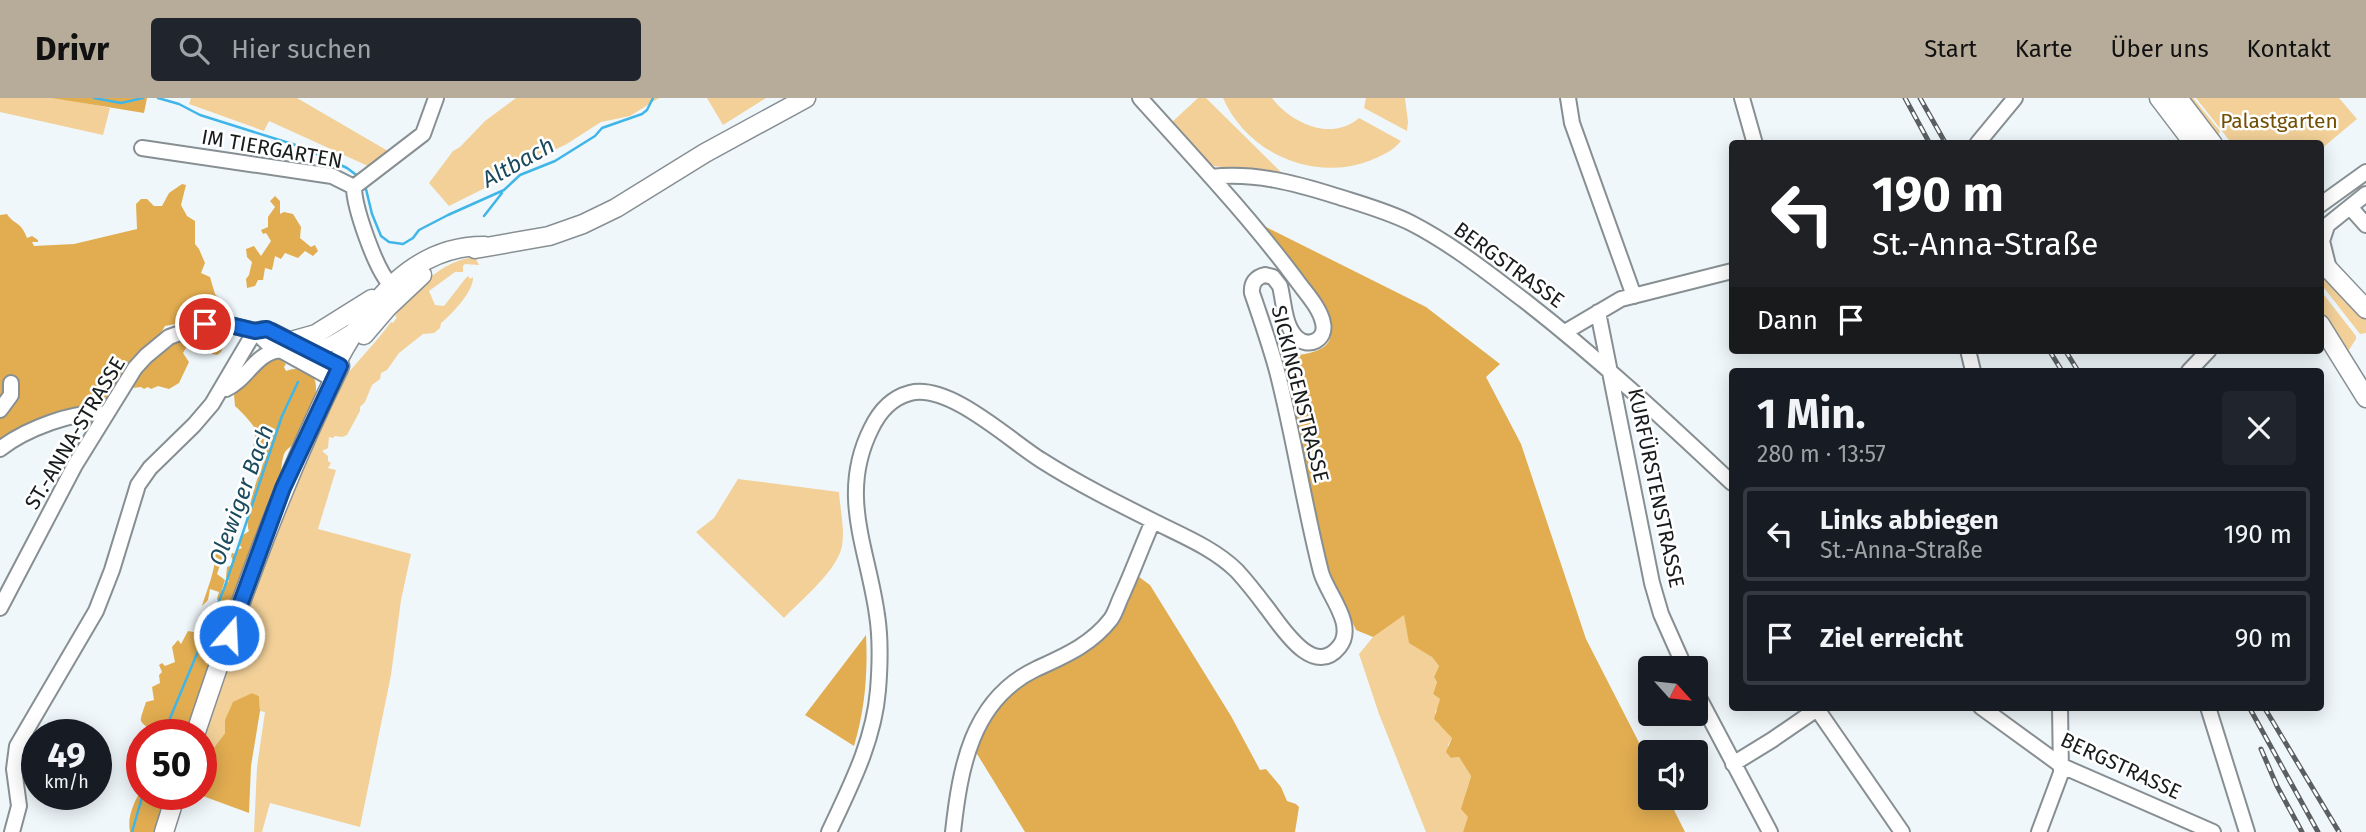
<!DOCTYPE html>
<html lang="de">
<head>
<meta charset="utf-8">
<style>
	:root { --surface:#171b24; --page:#20242c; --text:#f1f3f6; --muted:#9ea1a6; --line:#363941; --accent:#b7ac99 }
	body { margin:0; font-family:"Fira Sans",sans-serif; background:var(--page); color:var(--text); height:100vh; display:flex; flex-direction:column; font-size:26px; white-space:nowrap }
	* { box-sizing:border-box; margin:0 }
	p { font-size:23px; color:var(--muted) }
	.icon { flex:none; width:38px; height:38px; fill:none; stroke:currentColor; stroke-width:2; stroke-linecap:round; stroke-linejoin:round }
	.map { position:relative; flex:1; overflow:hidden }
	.panel { position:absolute; left:1729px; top:270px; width:595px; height:343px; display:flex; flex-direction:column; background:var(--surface); border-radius:7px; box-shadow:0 4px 18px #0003 }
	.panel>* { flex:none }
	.banner { position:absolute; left:1729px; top:42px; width:595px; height:214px; border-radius:7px; box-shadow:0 4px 18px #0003; background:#202124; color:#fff; overflow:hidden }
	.needle { width:46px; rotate:117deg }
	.buttons { position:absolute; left:1638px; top:558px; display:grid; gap:14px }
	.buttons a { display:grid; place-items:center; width:70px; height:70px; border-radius:7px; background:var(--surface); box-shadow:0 4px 18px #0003; font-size:35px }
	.speed { position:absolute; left:21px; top:621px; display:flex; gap:14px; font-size:35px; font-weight:700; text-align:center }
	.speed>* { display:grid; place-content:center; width:91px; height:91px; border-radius:50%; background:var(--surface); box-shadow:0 4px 18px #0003; line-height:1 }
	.speed small { font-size:18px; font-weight:400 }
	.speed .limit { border:10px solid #d22; background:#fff; color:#111 }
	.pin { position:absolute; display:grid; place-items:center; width:60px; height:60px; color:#fff; margin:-30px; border:4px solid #fff; border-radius:50%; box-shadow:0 2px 7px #0007 }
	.me { position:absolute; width:77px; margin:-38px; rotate:19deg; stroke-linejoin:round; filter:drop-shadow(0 0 5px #0008) }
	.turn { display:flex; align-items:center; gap:24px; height:147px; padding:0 28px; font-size:32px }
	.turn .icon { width:91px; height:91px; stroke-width:2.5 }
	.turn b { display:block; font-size:49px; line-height:60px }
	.then { display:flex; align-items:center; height:66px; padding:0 28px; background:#0003; gap:14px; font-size:26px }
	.round { display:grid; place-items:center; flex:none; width:74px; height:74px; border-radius:7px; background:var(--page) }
	.headline { display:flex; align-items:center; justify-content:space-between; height:119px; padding:0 28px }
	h1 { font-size:42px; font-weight:700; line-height:52px }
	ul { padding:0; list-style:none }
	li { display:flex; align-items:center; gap:21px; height:94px; margin:0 14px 10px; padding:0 14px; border:4px solid var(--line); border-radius:7px }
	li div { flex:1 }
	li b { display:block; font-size:26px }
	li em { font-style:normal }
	header { display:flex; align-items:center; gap:42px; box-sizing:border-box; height:98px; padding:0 35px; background:var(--accent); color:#111 }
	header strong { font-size:33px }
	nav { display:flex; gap:38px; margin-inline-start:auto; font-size:24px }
	.search { width:490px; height:63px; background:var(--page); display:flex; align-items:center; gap:18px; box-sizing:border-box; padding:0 24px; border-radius:7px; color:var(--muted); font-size:26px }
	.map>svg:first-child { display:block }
	.green { fill:#f2d098 }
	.forest { fill:#e2ad51 }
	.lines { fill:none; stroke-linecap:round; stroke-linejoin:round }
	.stream { stroke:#40b5e7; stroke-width:2.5 }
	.minor-casing { stroke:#878f93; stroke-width:18 }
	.major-casing { stroke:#878f93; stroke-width:21 }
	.minor { stroke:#fff; stroke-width:14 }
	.major { stroke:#fff; stroke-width:18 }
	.rail-casing { stroke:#5a5f61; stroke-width:5 }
	.rail { stroke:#fff; stroke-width:2.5; stroke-dasharray:8; stroke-linecap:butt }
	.route-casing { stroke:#114b97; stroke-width:18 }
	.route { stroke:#1a73e8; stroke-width:12 }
	.labels { text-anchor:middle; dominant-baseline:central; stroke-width:5; stroke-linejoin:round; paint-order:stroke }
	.park-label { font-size:21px; fill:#724f03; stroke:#fff }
	.street-label { font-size:21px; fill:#191c1d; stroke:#fff }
	.water-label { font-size:23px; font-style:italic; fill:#1a4a5e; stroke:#fff }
</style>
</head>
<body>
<header>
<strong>Drivr</strong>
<div class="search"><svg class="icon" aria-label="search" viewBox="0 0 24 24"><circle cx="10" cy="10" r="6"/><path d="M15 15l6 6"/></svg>Hier suchen</div>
<nav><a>Start</a><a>Karte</a><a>Über uns</a><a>Kontakt</a></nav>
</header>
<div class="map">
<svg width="2366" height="734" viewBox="0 0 2366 734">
	<rect width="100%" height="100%" fill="#eff7fb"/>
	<path class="green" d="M0,0H58L110,10L103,37L0,14Z
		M191,0H297L388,53L368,68L269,23L264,33L189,6Z
		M516,0H659L630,18L601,24L565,47L513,71L487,89L449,108L429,85L453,53L460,49L485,23Z
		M707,0H766L723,27Z
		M1198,0H1206L1284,77L1214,68L1205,64L1171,25Z
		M1223,0H1272C1291,25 1331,44 1359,20L1401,43C1393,53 1381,58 1369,63C1313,84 1247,55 1223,0Z
		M1366,0H1405L1408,24L1407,33L1364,10Z
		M2185,0H2193L2220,33L2217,40L2223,43L2229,42L2196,0H2339L2357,21L2321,51L2320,46L2220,45Z
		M475,159L479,167L465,166L463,168V174H455L429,193L435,207L444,208L465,181L468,178L470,181L473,179C474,193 451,217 441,225L440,230L434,235L423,236L399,255L387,272L381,275L380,281L372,287L365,304L360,309V313L347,337L342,339L335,338L333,340L329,339L328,350L322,353L328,358V363L331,365L328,370L336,372L318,431L411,456L401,502L391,577L360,729L270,705L262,734H254L257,669L265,614L260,613L259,598L252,595L242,600L225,622V635L213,651L206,671L201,672V640L251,493L305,364H308C308,350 338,286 349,274C363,257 377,243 391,224L393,225L397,219L395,218C416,192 439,163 475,159Z
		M2320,175L2366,221V235L2360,236L2321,186Z
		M2321,193L2356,238V241L2347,255L2321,211Z
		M738,381L839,394C840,411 845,431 842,448C837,473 802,501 784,520L696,434L714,420Z
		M1404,516L1422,551L1432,559L1439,568L1434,579L1437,584L1433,596L1440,601L1439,609L1435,614L1438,626L1447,632L1452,640L1448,647L1451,660L1459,659L1471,678L1466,694L1469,719L1463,734H1426L1379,616L1359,556L1373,539Z"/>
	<path class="forest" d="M52,0H147L144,15Z
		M182,86L186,87L181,107L187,118L195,123V146L199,151L205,165L201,175L210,179L215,196L220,201V210L203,219L199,216L196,209C191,226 180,225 165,228L159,238L126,269L128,274L112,292L105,308L97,307L90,302C82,313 71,314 58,317L57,313L51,319L0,347V117L7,116C14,127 21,123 27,140L32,138L38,142V144H32L34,148L74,146L137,131L136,106L141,101H147L154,108H162L169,95Z
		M275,98L280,103V116L284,114L293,116L301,129L300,140L311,149L315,147L318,153L313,158L305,153L298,160L285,155L281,161L275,158L272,172L265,170L263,182H258L255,188L247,190L246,181L249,177L252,164L247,159L246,151L254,148L261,158L271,143L266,135L263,136L261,132L268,129V119L275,109L270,103Z
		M1262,127L1426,209L1500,266L1486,279L1521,346L1586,541L1650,666V700H1668L1685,734H1463L1468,719L1461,711L1471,678L1459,659L1451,660L1446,654L1452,640L1434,621L1440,601L1433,596L1437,584L1434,579L1439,568L1432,559L1409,545L1404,517L1373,539L1356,532L1333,482L1324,457L1280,259C1294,257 1317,257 1327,246C1348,221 1278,148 1262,127Z
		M201,234L203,236L210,235L220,238L224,247L221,254L217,257L212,256L210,247L187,248L183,255L189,264L179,285L169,291L158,288L151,291L148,289L144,291L141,289L132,290L130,287C144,266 162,251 183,238L189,242L197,235Z
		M273,261H280L286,266L284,269L286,273C295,270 305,269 312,277C325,293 303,328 295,343C292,349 287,350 284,356C282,362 281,371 281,378L196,637H153C140,618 137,631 146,604L154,602L152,589L160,585L159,577L162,574L159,567L162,565L165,568L175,564L172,549L178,542L181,546L188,533L204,536L210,531L212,520L219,517L214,509L220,506L217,501L219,494L210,491L208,502L202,508C207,491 215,474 215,458L218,453H221C228,438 229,426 231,411L238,406L246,409L240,417L236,435H232L231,439L226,465L220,467L217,476L225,482L222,492H225L224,488L229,483L226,479L227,469L234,466L231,458L232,455L236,456L237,452L242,450L239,446L240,439L249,433C243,420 259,372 267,357L265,353H257L253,350L256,332C252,325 241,313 235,308L234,297C243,284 257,267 273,261Z
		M1135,476L1150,487L1231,618L1260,672L1266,671L1281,689L1287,703L1296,706L1299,709L1295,734H1025L974,651C992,609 1015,587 1056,568C1070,562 1082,557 1094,547C1107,537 1126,493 1135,476Z
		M866,537C868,575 865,611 854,648L805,617Z
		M252,595L259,598L260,613L251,668L249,715L200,697L201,672L206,671L213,651L225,635V622L233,604Z
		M142,691V696L171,697L163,734H130C127,718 134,704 142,691Z"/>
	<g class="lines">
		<path class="stream" d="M94,0L121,5L143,0
			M158,0L179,6L200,17L302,49L347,70L359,79
			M365,87L372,116L381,138L389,144L403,146L413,140L419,132L448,117L504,92L520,77L555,63L595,38L602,30L642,16L647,12L653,0
			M484,118L502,95
			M163,637L224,491L282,318L298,284
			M132,734L143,696"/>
		<g class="minor-casing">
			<path id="minor" d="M1568,0L1572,25L1634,198
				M1742,0L1755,46
				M1977,46L2015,0
				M142,50L332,78L354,89
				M1211,79C1254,74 1295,85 1336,98C1361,106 1387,113 1411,125C1452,146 1488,175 1525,203C1598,260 1665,322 1732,385
				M354,89L423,36L436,0
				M354,89C354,109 376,173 391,187L401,189
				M2320,107L2366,74
				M2350,109L2366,127
				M2327,128L2322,143L2329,171
				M2320,133L2366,96
				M1598,214L1652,485L1661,516L1685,570
				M255,233L266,244L333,281
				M1565,234L1621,201L1732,173
				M308,251C327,251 338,242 354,232
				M1968,252L1973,273
				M2189,273L2209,252
				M226,291C247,282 255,255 280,252
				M0,312L11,297V285
				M0,351C24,332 76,311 106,316
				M0,510L75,367L135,270L146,258L169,239L205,226H226L255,233L263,231L272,233L340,268
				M1696,594L1770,734
				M1981,609L2062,668L2213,734
				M2208,609L2247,734
				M1817,611L1902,734
				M1733,666L1772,642L1820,609
				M12,734L19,708L14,671L17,648L96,513L112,472L138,387L150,370L194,327L212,306L255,233
				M829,734C850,689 874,643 878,592C880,567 881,542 877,517C868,451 838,397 871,331C879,314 891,300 910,295C949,285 1009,342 1041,362C1077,385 1117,405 1155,424C1183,438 1215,451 1237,473C1248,485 1258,498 1267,510C1281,528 1313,581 1339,549C1357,527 1327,496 1321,474C1304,407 1294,339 1277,273C1270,247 1261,221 1252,195C1251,185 1256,179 1265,177L1273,179L1280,188C1284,204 1284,227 1296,239C1308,251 1327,242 1323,225C1320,209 1304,193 1295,180C1247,116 1193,59 1140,0
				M953,734C960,671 971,602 1036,571C1064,558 1091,547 1111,521C1116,514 1118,505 1122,497C1133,473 1142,448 1153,423
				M2039,734L2061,675L2060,609"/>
		</g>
		<g class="major-casing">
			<path id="major" d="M2159,0L2194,46
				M2178,0L2213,46
				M475,151L549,138L583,126L616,110L705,55L806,0
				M2320,162L2366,211
				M2320,226L2366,300
				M364,237L388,209L422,177
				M291,243L316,236L372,201
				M195,637C237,511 281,387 340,268L338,262C368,206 413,147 485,148
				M164,734L176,696"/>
		</g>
		<use href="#minor" class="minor"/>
		<use href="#major" class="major"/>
		<g class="rail-casing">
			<path id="rail" d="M1905,0L1930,46
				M1920,0L1946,46
				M2049,252L2062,273
				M2065,252L2078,273
				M2249,609L2318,734
				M2264,609L2339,734
				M2261,651L2277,688L2302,734"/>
		</g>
		<use href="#rail" class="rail"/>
	</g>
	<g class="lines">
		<g class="route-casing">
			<path id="route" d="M205,226H226L255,233L267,231L340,268L283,390L229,537"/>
		</g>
		<use href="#route" class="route"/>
	</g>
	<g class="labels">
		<g class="park-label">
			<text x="2279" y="23">Palastgarten</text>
		</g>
		<g class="street-label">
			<text transform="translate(272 51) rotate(10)">IM TIERGARTEN</text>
			<text transform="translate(1509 167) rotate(36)">BERGSTRASSE</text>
			<text transform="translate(1300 296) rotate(76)">SICKINGENSTRASSE</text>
			<text transform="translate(75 335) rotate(-59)">ST.-ANNA-STRASSE</text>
			<text transform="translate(1656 390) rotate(78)">KURFÜRSTENSTRASSE</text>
			<text transform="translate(2121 668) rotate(25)">BERGSTRASSE</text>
		</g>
		<g class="water-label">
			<text transform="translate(518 64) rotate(-29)">Altbach</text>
			<text transform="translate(241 397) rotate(-70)">Olewiger Bach</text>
		</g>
	</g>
</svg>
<div class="buttons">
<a><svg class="needle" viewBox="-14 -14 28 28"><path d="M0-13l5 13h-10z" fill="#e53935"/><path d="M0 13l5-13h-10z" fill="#9ea1a6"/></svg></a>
<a><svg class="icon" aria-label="sound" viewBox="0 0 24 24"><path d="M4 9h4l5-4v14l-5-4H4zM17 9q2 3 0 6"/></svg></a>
</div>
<div class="speed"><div>49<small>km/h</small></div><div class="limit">50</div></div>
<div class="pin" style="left:205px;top:226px;background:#d93025"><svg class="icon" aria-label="arrive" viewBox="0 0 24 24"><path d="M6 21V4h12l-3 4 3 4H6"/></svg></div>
<svg class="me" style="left:229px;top:537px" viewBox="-20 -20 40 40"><circle r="17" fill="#1a73e8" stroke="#fff" stroke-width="3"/><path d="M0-11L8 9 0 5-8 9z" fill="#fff"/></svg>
<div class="banner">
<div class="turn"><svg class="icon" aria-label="left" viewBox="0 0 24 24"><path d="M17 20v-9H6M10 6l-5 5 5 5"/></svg><div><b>190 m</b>St.-Anna-Straße</div></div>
<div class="then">Dann<svg class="icon" aria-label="arrive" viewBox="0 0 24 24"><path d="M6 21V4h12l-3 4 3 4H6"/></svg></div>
</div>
<section class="panel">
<div class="headline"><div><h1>1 Min.</h1><p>280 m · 13:57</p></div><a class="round"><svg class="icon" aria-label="close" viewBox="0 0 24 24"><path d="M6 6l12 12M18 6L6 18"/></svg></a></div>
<ul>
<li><svg class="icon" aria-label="left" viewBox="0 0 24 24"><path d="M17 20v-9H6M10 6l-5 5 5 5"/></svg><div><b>Links abbiegen</b><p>St.-Anna-Straße</p></div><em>190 m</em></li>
<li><svg class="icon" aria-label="arrive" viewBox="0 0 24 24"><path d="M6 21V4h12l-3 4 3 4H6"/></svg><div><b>Ziel erreicht</b></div><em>90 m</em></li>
</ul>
</section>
</div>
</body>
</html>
